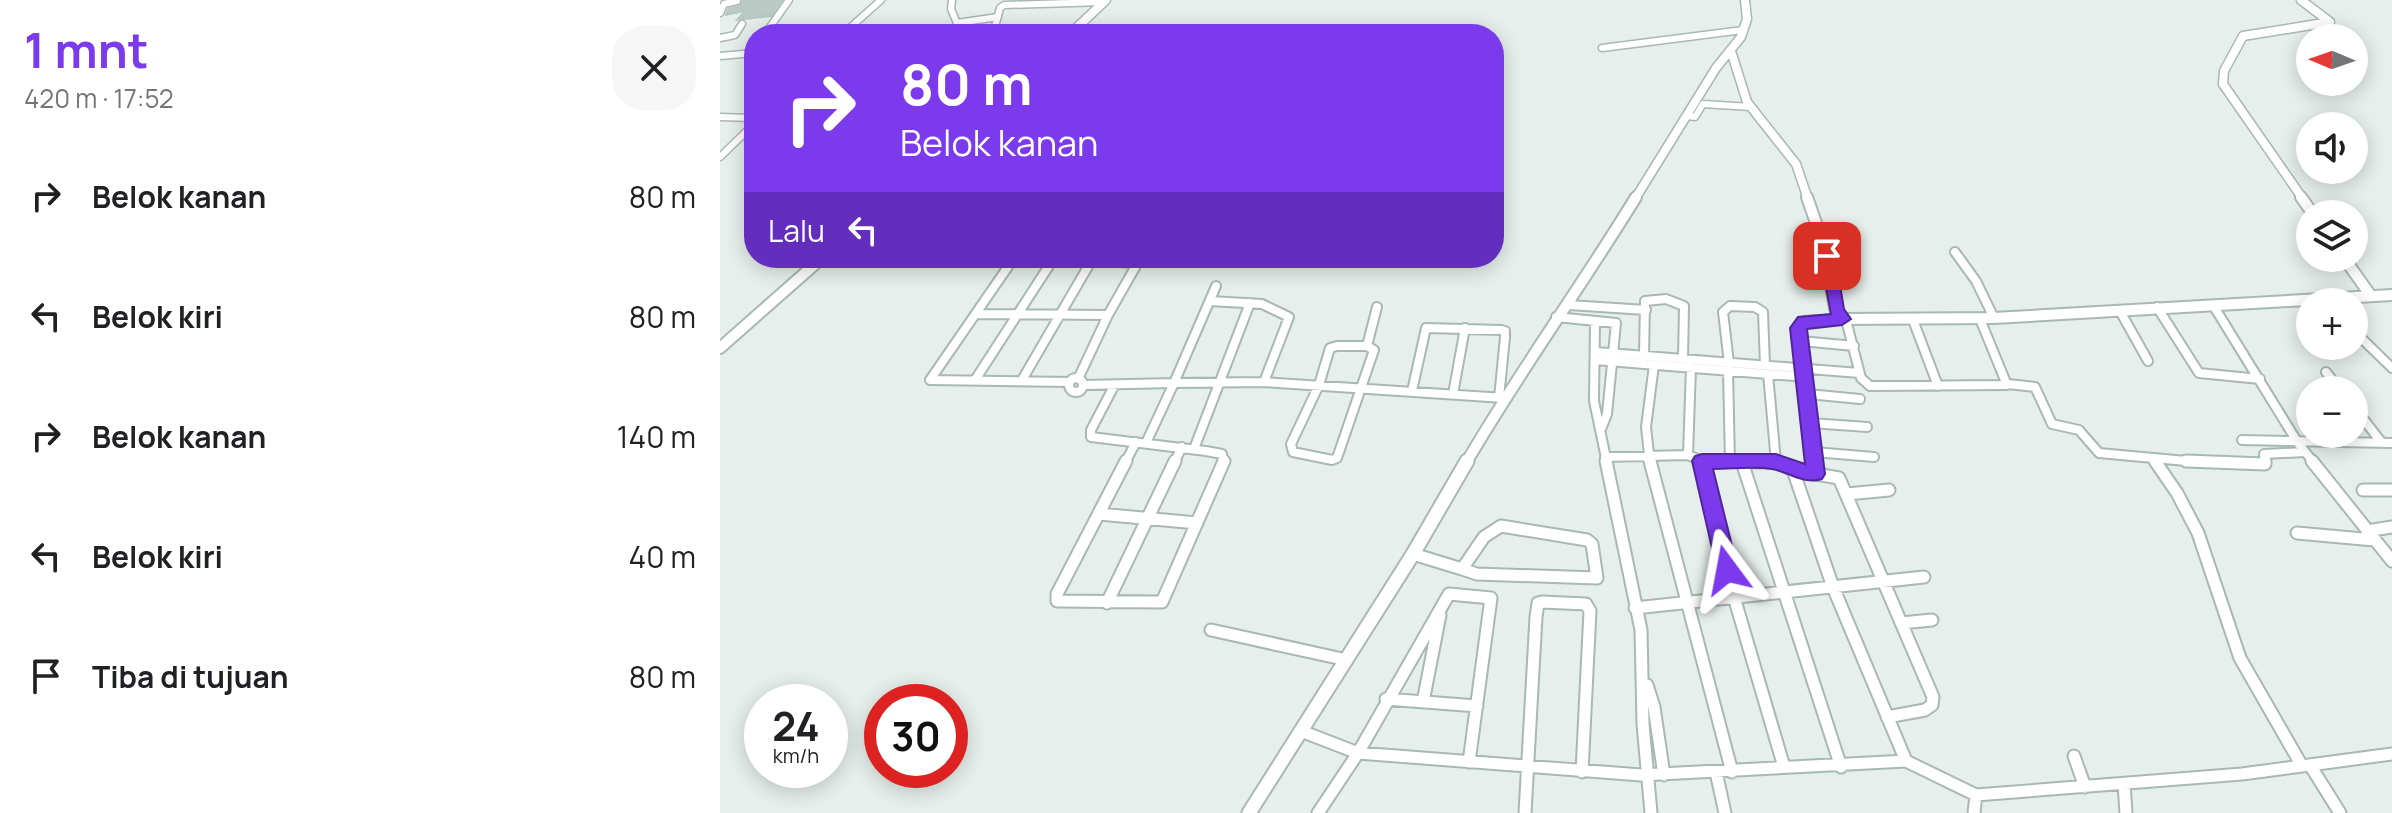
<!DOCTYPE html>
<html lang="id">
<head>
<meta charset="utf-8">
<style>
	:root { --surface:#fff; --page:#f6f6f6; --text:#202124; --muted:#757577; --accent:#7c3aed }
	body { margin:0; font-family:Manrope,sans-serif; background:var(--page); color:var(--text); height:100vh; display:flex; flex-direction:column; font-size:30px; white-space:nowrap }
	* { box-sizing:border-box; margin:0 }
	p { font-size:26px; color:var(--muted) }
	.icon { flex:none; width:44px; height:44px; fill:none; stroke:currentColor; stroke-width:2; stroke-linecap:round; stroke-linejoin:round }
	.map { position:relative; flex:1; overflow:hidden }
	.sheet { display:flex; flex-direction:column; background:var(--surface); width:720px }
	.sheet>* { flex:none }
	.hud { position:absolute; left:24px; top:24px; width:760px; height:244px; border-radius:32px; box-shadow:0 4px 20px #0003; background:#7c3aed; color:#fff; overflow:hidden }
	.needle { width:52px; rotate:272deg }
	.fabs { position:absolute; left:1576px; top:24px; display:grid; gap:16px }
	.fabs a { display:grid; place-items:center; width:72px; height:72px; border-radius:50%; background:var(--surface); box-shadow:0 4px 20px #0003; font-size:40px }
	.speed { position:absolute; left:24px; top:684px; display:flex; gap:16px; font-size:40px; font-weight:700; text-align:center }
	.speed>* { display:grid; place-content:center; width:104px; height:104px; border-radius:50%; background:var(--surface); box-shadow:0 4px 20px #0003; line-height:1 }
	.speed small { font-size:20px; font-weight:400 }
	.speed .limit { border:12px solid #d22; background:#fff; color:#111 }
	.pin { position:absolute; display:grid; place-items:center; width:68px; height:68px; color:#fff; margin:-34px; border-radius:16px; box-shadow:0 4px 12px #0006 }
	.me { position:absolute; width:88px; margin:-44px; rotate:347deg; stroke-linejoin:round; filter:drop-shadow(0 0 6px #0008) }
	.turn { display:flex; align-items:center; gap:28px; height:168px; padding:0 24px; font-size:36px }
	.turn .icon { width:104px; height:104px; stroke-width:2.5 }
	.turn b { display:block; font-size:56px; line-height:68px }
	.then { display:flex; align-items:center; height:76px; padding:0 24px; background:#0003; gap:16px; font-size:30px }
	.round { display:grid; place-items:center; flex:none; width:84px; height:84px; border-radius:32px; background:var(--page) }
	.headline { display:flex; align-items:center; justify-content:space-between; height:136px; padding:0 24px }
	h1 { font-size:48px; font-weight:700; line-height:60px; color:var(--accent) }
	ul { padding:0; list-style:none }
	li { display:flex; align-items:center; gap:24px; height:120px; padding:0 24px }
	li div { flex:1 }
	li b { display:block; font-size:30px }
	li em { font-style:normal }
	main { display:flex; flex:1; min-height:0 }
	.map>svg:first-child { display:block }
	.building { fill:#bbcac4; stroke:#b8c9c2; stroke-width:2 }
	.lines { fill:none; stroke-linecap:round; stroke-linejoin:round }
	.minor-far2-casing { stroke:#a8b8b2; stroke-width:9 }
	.minor-far1-casing { stroke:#a8b8b2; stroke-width:12 }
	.minor-casing { stroke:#a8b8b2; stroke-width:15 }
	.tertiary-far2-casing { stroke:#a8b8b2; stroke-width:11 }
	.tertiary-far1-casing { stroke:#a8b8b2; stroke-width:14 }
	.tertiary-casing { stroke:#a8b8b2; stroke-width:17 }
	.minor-far2 { stroke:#fff; stroke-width:6 }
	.minor-far1 { stroke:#fff; stroke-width:8 }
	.minor { stroke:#fff; stroke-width:11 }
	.tertiary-far2 { stroke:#fff; stroke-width:8 }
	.tertiary-far1 { stroke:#fff; stroke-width:10 }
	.tertiary { stroke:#fff; stroke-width:13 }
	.route { fill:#7c3aed; stroke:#51269a; stroke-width:2 }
</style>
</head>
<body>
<main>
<section class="sheet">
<div class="headline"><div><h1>1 mnt</h1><p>420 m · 17:52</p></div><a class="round"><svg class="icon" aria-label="close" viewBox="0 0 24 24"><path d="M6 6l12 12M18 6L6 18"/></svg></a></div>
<ul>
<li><svg class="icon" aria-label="right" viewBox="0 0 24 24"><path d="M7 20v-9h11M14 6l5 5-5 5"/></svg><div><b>Belok kanan</b></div><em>80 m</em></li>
<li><svg class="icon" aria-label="left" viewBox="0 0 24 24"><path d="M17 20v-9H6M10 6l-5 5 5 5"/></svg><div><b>Belok kiri</b></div><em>80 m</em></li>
<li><svg class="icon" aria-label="right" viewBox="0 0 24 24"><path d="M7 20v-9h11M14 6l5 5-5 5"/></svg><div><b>Belok kanan</b></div><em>140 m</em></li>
<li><svg class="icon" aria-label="left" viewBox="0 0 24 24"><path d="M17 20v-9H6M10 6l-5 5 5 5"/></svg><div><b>Belok kiri</b></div><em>40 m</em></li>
<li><svg class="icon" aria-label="arrive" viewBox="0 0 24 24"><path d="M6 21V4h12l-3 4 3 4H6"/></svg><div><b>Tiba di tujuan</b></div><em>80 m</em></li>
</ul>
</section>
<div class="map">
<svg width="1672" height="813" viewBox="0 0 1672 813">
	<rect width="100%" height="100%" fill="#e6efeb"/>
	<path class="building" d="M62,0L51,16L17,20L25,11L6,15L8,9L20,6L23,1Z"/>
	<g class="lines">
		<g class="minor-far2-casing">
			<path id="minor-far2" d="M232,0L231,9L237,23L278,17
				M0,13L4,4L17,1
				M45,34L69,0
				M123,34L161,0
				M273,34L280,8L284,5L384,2
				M0,38L15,35L22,24
				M882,48L1023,30
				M0,56L34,53
				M967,116L975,117L983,104L1031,107
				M0,117L34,118
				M0,157L34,124"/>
		</g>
		<g class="minor-far1-casing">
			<path id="minor-far1" d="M1235,252L1256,281L1274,318
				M294,258L210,380L350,382
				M496,286L454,383L544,382L784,398
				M490,301L542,304L569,317L544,382
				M849,305L926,310
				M1493,305L1578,443L1594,463
				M1437,307L1479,373L1540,379
				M1400,311L1428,361
				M256,314L388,315
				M836,317L896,323L887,414L881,429
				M1126,320L1141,378L1150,386L1287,385L1260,319
				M1193,320L1218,386
				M875,321L874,401L887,463
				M1634,331L1672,368
				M1081,341L1134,346
				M617,346H647L654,350L617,458L612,460L573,452L571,444L599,385L610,348Z
				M647,346L657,307
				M876,352L1139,373
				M924,356L925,301L946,299L964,306L963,359
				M875,360L1086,377
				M1009,363L1003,312L1010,306L1035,307L1043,312L1045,365
				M1008,371L1010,462
				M1606,372L1620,390
				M1048,374L1056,462
				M349 385a7 7 0 1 1 14 0a7 7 0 1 1-14 0Z
				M358,379L388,315L417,264L368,258
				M255,380L334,258
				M302,380L373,258
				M1288,384L1315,387L1332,424L1359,430L1379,453L1488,463
				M364,385L454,383L426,443
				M394,386L371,430V437L486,451L502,454L503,463
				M692,391L706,328L781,330L785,331V337L779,398
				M733,394L745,328
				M1088,394L1140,399
				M1634,407L1662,443
				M1091,423L1147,427
				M1522,440L1672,443
				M474,449L530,303
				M1094,452L1154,457
				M968,455L971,367
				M885,457L968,455L987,463
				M1433,458L1436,463
				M405,463L416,442
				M454,463L462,447
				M930,463L926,427L934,365
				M994,463H1058
				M1094,463L1079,328L1084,321L1122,319
				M1545,463L1544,454L1585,452"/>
		</g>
		<g class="minor-casing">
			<path id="minor" d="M406,461L337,594V601L442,602L504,461
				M886,461L921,630L923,724L931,813
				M930,461L1012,772
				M982,461L1056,462L1073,470L1119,478L1213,697L1212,705L1205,710L1167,717
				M982,461L1014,597L1064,767
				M1094,461L1095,474
				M1435,461L1457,493L1478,533L1520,658L1582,766
				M1466,461L1545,464V461
				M1592,461L1672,561
				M1022,462L1121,767
				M1073,470L1113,587L1186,761
				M1643,490H1672
				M1127,494L1169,490
				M379,514L477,523
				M781,526L867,540L872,544L877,578L757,574L742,569L764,537Z
				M1647,531L1672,527
				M1577,533L1654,540
				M693,554L742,569
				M387,603L455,461
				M915,608L1204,577
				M1181,623L1212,620
				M491,630L627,660
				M927,685L934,707L944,775
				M666,699L757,706
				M703,702L720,615
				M581,731L638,753L921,775L1186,761L1256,795L1522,774L1672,754
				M1354,756L1365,787
				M1590,765L1620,813
				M996,772L1005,813
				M1404,784L1406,813
				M598,813L638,753L729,594L771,598L749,762
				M805,813L816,617L818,603L822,602L866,604L870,611L862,772
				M1254,813L1256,795"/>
		</g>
		<g class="tertiary-far2-casing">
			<path id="tertiary-far2" d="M1581,0L1610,22L1523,36L1504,71L1503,84L1583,199
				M350,34L386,0
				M1012,54L1027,102L1076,164L1088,199
				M915,199L996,68L1021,37L1027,19L1025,0"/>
		</g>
		<g class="tertiary-far1-casing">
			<path id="tertiary-far1" d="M1087,197L1104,246L1115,309L1122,319L1274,318L1672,295
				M1581,197L1593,214
				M1624,258L1651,296
				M0,348L102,258
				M746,463C799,372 861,287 916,197"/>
		</g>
		<g class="tertiary-casing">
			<path id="tertiary" d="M529,813L693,554L747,461"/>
		</g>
		<use href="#minor-far2" class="minor-far2"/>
		<use href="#minor-far1" class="minor-far1"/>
		<use href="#minor" class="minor"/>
		<use href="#tertiary-far2" class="tertiary-far2"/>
		<use href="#tertiary-far1" class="tertiary-far1"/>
		<use href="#tertiary" class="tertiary"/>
	</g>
	<path class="route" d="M1107,252L1115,256L1124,309L1131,319L1122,325L1087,329L1105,474L1102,479C1084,485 1069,472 1052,469C1034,466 1012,469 993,469L1018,570L1015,576L1007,579L1000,576L997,570L972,461L975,456L982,454H1056L1085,464L1070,328L1078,317L1111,314L1100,256Z"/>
</svg>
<div class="fabs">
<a><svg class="needle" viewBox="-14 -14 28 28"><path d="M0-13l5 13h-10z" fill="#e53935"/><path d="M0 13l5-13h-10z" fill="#757577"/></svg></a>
<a><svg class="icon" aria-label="sound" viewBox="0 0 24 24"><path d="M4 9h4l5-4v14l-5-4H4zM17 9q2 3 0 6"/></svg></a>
<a><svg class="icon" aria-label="layers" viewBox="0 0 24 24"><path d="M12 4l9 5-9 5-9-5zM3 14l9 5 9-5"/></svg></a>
<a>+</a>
<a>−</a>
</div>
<div class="speed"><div>24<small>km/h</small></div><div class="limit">30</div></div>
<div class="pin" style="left:1107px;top:256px;background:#d93025"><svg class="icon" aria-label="arrive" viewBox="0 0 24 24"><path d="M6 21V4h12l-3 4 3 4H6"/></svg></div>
<svg class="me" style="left:1007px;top:570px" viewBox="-20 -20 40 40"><path d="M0-17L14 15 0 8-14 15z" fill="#7c3aed" stroke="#fff" stroke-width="4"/></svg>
<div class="hud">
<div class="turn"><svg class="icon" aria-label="right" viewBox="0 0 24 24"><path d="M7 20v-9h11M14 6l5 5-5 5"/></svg><div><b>80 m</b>Belok kanan</div></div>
<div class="then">Lalu<svg class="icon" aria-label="left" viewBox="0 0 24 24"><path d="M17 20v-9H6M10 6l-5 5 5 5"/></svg></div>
</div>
</div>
</main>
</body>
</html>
